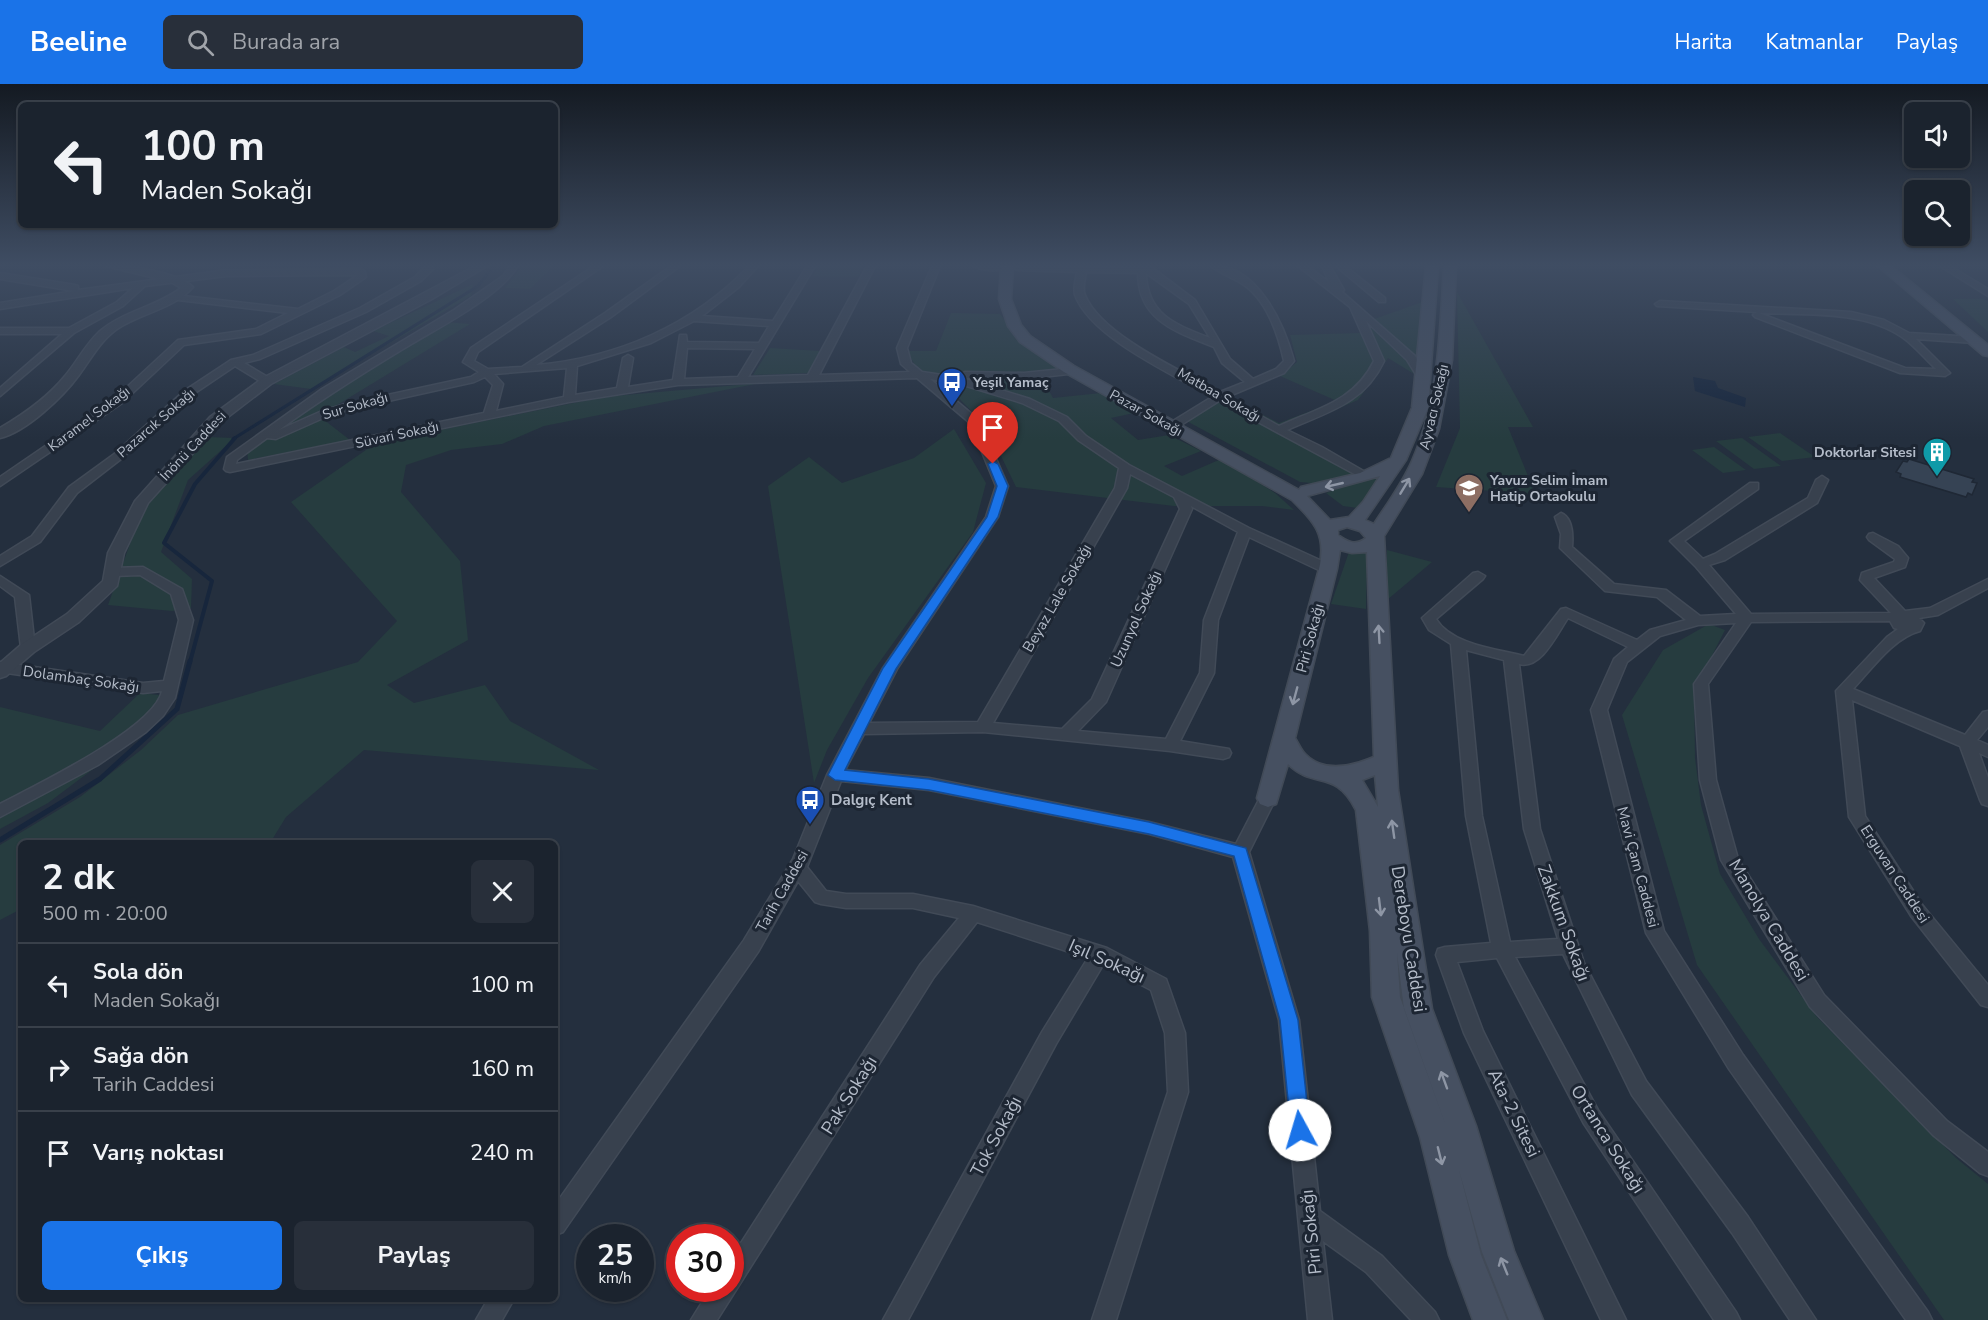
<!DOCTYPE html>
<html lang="tr">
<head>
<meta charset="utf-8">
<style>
	:root { --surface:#1b232e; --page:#282f3a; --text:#f1f3f6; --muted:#a0a4aa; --line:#39404a; --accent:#1a73e8 }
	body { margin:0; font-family:"Nunito Sans",sans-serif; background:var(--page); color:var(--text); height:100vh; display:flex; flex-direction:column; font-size:22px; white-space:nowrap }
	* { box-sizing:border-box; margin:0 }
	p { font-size:20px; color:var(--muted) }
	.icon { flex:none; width:33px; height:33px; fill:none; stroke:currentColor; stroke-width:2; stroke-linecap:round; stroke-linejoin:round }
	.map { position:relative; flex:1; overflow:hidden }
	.sheet { position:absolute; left:18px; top:756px; width:540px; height:462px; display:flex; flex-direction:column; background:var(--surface); border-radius:9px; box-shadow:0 2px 4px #0004,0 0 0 2px var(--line) }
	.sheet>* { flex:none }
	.top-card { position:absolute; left:18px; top:18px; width:540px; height:126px; border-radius:9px; box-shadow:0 2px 4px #0004,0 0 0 2px var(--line); background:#1b232e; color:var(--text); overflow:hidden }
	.controls { position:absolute; left:1904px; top:18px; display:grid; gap:12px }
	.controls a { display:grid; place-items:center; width:66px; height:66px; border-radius:9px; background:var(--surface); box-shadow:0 2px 4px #0004,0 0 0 2px var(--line); font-size:30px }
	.speed { position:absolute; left:576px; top:1140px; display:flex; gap:12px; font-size:30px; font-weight:700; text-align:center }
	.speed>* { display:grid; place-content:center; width:78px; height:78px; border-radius:50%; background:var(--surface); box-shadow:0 2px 4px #0004,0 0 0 2px var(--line); line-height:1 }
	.speed small { font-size:15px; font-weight:400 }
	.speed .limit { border:9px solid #d22; background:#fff; color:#111 }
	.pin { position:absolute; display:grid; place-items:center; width:51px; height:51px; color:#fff; margin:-62px -26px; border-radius:50% 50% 50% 0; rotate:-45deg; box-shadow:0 0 6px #0007 }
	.pin .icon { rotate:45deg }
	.me { position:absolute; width:66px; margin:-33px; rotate:354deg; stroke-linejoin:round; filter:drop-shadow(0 0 4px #0008) }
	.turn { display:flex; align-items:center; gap:21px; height:126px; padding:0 24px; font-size:27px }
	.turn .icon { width:78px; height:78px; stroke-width:2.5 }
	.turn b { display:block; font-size:42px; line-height:51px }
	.round { display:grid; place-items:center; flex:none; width:63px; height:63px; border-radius:9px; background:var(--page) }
	.summary { display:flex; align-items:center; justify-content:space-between; height:102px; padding:0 24px }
	h1 { font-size:36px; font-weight:700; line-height:45px }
	.cta { display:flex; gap:12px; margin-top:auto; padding:12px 24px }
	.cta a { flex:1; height:69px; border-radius:9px; background:var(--accent); color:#fff; font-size:24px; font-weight:700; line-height:69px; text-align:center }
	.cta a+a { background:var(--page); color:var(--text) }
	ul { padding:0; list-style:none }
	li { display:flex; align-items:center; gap:18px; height:84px; padding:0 24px; border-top:2px solid var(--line) }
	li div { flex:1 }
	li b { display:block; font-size:22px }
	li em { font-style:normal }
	header { display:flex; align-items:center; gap:36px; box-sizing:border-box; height:84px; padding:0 30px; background:var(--accent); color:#fff }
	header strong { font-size:28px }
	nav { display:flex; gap:33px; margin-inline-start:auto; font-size:21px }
	.search { width:420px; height:54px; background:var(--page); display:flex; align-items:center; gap:15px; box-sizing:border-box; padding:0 21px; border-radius:9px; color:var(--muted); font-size:22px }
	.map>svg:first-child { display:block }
	.green { fill:#263c3f }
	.water { fill:#17263c }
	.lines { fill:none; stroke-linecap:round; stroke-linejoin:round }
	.stream-far2 { stroke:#17263c; stroke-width:3 }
	.stream-far1 { stroke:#17263c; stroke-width:4 }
	.stream { stroke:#17263c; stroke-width:5 }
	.building { fill:#364354; stroke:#1f2835; stroke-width:1.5 }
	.minor-casing { stroke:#414a57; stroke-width:3 }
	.tertiary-casing { stroke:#414a57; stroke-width:3 }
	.secondary-casing { stroke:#414a57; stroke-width:3 }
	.minor { fill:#38414e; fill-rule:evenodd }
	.tertiary { fill:#38414e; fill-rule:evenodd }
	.secondary { fill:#465061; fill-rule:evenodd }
	.oneway { stroke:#8e96a5 }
	.route { fill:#1a73e8; stroke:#114b97; stroke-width:1.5 }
	.labels { text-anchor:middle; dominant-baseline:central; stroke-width:6; stroke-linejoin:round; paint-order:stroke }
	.far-poi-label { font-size:14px; font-weight:bold; fill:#b4bcc9; stroke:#1d2633; text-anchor:start }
	.far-street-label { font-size:14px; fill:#b4bcc9; stroke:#1d2633 }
	.street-label { font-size:15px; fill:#b4bcc9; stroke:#1d2633 }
	.poi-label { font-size:15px; font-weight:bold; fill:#b4bcc9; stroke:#1d2633; text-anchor:start }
	.near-street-label { font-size:18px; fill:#b4bcc9; stroke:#1d2633 }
</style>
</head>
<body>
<header>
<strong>Beeline</strong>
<div class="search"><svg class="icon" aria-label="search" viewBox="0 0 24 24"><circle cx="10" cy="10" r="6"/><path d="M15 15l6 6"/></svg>Burada ara</div>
<nav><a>Harita</a><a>Katmanlar</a><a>Paylaş</a></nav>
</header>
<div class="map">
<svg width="1988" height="1236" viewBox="0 0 1988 1236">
	<rect width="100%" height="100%" fill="#242f3e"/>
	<path class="green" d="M522,182H553L530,205L505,204Z
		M818,182H863L858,193L813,192Z
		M473,200L471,212L311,305L274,300L344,263L355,268L389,252L373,247Z
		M1457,208L1533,343H1508L1537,414L1522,409L1436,403L1460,344Z
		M1953,215H1983L1988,217V248Z
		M1425,217L1419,293L1388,274L1358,316L1286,347L1369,388L1323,400L1300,398L1181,334L1227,313L1279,339L1337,317L1280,292L1297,278L1290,251L1361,249L1363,239Z
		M951,229L1000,230L1031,266L1063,288L1042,294L1053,314L1101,309L1134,329L1111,334L1138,356L1169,351L1201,367L1164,382L1182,392L1221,375L1275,409L1294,426L1262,422H1174L1016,403L987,343L954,309L917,285L907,267H936Z
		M446,238L470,240L319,332L350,356L248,376L247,364Z
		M770,264L821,267L810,289L753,291Z
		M760,299L544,342L502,360L451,366L406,381L401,408L460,477L468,556L387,601L414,619L485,601L510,637L599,686L364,666L286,733L270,759H21V825L0,836V761L80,713L141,666L178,631L358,578L397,537L291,418L376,359L603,313Z
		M954,345L986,399L973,448L868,594L827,666L814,699L768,402L809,373L842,399L914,374Z
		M1780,349L1815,373L1782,377L1748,353Z
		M208,353L235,354L188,396L161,468L192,495L191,524L172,527L108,521L140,432L180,378Z
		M1742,354L1781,382L1754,385L1716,357Z
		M1714,363L1746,386L1723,389L1692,366Z
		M1393,385L1358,424L1343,422L1326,409Z
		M1350,465L1367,468L1366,525L1331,520Z
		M1387,466L1432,478L1387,516Z
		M1709,540L1725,546L1694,607L1695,674L1701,721L1720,790L1759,855L1817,933L1956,1074L1988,1100V1236H1944L1697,881L1622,631L1663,566Z
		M140,609L168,612L121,664L48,719L0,745V623L100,647Z"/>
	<path class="water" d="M1693,293L1715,297L1718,304L1746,314L1745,323L1695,307Z"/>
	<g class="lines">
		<path class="stream-far2" d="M233,355L478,202L494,182"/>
		<path class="stream-far1" d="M190,578L212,497L164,459L195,400L235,354"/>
		<path class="stream" d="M0,756L100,695L177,625L190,577"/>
	</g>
	<path class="building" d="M1909,375L1974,395L1972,398L1977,399L1972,411L1968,409L1966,413L1900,393L1901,390L1896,388L1903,377L1907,378Z"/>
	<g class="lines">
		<g class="minor-casing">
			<path id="minor" d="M425,182H433V185L421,197L366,228L260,275L244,279L271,295V299H263L235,282L192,311L121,375L77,409L40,458L0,482V472L32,452L69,403L113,371L184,307L231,276L253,271L360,224L415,193Z
				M510,182H518C497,215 437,244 403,265C360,291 319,317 279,346L322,327L346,320L471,293L479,288L463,278L471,264L594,182H603L478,268L474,277L488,285L522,283L605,229L671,182H680L611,233L536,281C617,274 693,241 749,182H758L739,203L702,232L773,237L807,182H815L748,293L808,291L867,182H875L819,291L910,288L901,280L897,264L932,182H940L907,264L911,279L922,288L962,294L1030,315L1067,333L1086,352L1129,381L1249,444L1333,482L1335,485L1333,488H1323L1249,453L1218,536L1214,589L1180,657L1229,665L1231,669L1229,673L1223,675L1170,667L983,648L864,650L845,686L929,694L1149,738L1236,760L1262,710H1274L1276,714L1249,768L1299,936L1320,1127L1382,1172L1435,1228L1439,1236H1411L1366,1188L1323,1157L1332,1236H1308L1279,936L1233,773L1149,750L929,706L841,697L807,783L826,807L846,810H913L973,822L1107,864L1166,895L1185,949L1188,1008L1116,1236H1092L1168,1008L1165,949L1151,906L1103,881L1056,960L908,1236H883L1042,948L1088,874L977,838L934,893L717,1236H691L711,1204H730V1176L920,881L959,834L913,824H846L821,820L815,818L798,797L758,868L563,1148L555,1151V1121L744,856L793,775L827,691L883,584L986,433L996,402L970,339L917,294L678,301L569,318L230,388L226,387L224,385L227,373L322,305L454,226L503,192ZM694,237L769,242L759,259L687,258L686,251H680L673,296L628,303L633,274L628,271L623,274L617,304L575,311L577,282L651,259ZM687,264L755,265L738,293L684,295ZM567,284L564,313L496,327L503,300L494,290ZM485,293L493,301L484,329L236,380L237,376L267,354L276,355L330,331L352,325L474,298ZM930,295L960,300L1022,319L1059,337L1078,356L1119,384L1115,404L978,638L869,639L897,585L998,433L1008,402L979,336ZM1130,390L1174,413L1180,425L1092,615L1062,645L993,639L1127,404ZM1191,422L1238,448L1204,536L1200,589L1166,655L1078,647L1106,618L1192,425Z
				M974,182H1010L1011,183C1003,188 981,187 974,182Z
				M1015,182L1141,184L1142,182H1150L1195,216L1230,275L1253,295L1276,285L1284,277C1278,250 1267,217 1244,201C1234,194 1220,190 1211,182C1257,179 1284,240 1294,277L1284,289L1227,313L1279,342C1316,325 1355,317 1374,277L1350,223L1298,182H1307L1329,198L1322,182H1330L1344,206L1342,208L1415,272L1429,295L1420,297L1407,276L1366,237L1384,277C1364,320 1327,328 1287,346L1322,363L1372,392L1370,394H1362L1219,317L1181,341H1173V337L1212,313C1173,290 1091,254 1075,211C1073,204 1076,194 1077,188L1018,186L1015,185ZM1086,188L1138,189C1138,237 1177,248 1214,263L1222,279L1245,298L1220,308C1182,287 1101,251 1085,211C1082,205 1085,195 1086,188ZM1146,189L1189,220L1210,254C1176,241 1147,231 1146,189Z
				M1336,182H1345L1385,214V218H1379Z
				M1940,182H1950L1988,205V212Z
				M361,185L365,188L366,193L340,211L261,250L184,261L122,319L0,402V393L114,315L178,256L256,245L288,229L178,216L175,215V211L298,225L334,207L358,191L227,192L145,202L123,222L74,249L0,312V304L62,250H0V244H69L117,218L133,204L0,225V219L74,207L0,195V189L75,201L78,202V206L227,186Z
				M1660,217L1851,228L1884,236L1909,249L1974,253L1979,256L1974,259L1916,255L1950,289L1945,292L1900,289L1755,233L1753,231L1757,228L1657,222L1655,220ZM1759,229C1806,231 1862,226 1902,253C1915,262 1925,275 1936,285L1905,284Z
				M1073,284L1078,287L1077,289L1024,295L965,294L960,291L965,288L1024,289Z
				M1822,392L1828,396L1817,419L1725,476L1709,481L1751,530L1891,529L1860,496L1862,489L1894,478L1895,475L1869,456L1867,453L1869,450L1873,449L1898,462L1908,474L1905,483L1874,494L1905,527L1930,524L1988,495V504L1938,531L1919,534L1924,539L1920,547C1893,554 1872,585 1853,605L1965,651L1983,628L1988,627V643L1977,656L1988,661V673L1979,669L1988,694V722L1982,720L1980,716L1960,662L1852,616L1865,732L1923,822L1988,901V923L1981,921L1911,832L1849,733L1836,607L1887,553L1898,545L1894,544L1890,537L1751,538L1708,600L1716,696L1738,775L1824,911L1947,1037L1988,1068V1092L1980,1089L1933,1051L1810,923L1721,776L1700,696L1694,600L1736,539L1698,541L1660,552L1627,578L1607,626L1664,847L1743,971L1928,1228L1932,1236H1906L1729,985L1646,849L1591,626L1614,575L1628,563L1568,534C1557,550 1541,586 1519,580L1540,745L1584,879L1646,997L1748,1133L1816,1236H1790L1732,1149L1632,1011L1563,870L1515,873L1598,1026L1736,1228L1740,1236H1714L1584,1040L1497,874L1457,878L1483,947L1626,1236H1601L1464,949L1436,871L1438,865L1445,863L1491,859L1466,732L1451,560L1429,546L1422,534L1473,489L1478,488L1485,492L1483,495L1436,535C1452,561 1497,565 1524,572L1561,525L1566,524L1637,556L1650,546L1686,536L1657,513L1605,507L1560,464L1561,450L1555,433L1561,429C1573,434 1573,452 1572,463L1614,500L1666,506L1700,532L1736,530L1696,483L1670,457L1750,399H1758V405L1684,457L1703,475L1715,470L1808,414L1816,396ZM1466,566L1504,576L1524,745L1558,855L1510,858L1482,732Z
				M143,483L182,505L193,536L175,614L163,632L146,648L98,681L0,733V720C34,702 155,644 162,607L143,609L0,588V578L143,599L164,597L179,536L171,510L140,491L113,492L106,488L113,484Z
				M0,492L29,511L35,564L33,567L28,569L21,564L15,513L0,502Z
				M488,1215H514L502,1236H476Z"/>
		</g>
		<g class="tertiary-casing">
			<path id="tertiary" d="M106,182C127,181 178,188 193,203C174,225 141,229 117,245C100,257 91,275 79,291C63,313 26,348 0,354V344C24,330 47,314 65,292C77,278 85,261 99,248C123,227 156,223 181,204L171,198Z
				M475,182H487L432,215L271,300L220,339L148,419L124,469L117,502L79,538L34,568L6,592L0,594V579L22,560L67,530L103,497L108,469L135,417L210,333L263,294Z"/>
		</g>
		<g class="secondary-casing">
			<path id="secondary" d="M1001,182H1013L1011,215L1021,241L1030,252L1074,282L1299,406L1301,403L1360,389L1391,374L1412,324L1426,182H1438L1428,324L1406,376L1365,436L1374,440C1387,420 1402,400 1412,377C1439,316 1440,247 1444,182H1456L1452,276L1439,345L1422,390L1384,452L1398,706L1432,925L1476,1042L1514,1167L1543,1236H1509L1482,1168L1459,1086L1481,1171L1507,1236H1473L1449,1171L1420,1053L1372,913L1370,847L1356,726C1335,684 1314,706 1288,680L1276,720L1268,723L1260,720L1257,714L1319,485C1327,451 1315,439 1292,416L1064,288L1020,258L1008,242L999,215ZM1380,392L1363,418L1349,433L1330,436L1307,412ZM1347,443L1360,447L1366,454C1356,462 1347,458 1338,451V446ZM1340,466L1352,469L1367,468L1374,673C1353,682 1324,690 1305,670C1301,666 1298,659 1295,654L1337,485ZM1375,691L1378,723L1362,696ZM1397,869L1404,925L1447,1045L1400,913Z
				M1878,182H1891L1988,261V272L1983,271Z"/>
		</g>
		<use href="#minor" class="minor"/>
		<use href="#tertiary" class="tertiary"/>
		<use href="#secondary" class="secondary"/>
	</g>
	<defs><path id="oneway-shaft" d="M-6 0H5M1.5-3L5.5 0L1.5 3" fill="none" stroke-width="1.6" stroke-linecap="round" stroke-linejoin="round" transform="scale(1.5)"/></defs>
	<g class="oneway">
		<use href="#oneway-shaft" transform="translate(1334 401) rotate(167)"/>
		<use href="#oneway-shaft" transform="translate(1405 402) rotate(-59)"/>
		<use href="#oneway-shaft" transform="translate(1379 550) rotate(-93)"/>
		<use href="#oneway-shaft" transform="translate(1295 612) rotate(105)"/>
		<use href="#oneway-shaft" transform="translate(1393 745) rotate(-98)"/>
		<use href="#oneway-shaft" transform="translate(1380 823) rotate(83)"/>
		<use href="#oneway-shaft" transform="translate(1444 996) rotate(-110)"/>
		<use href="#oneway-shaft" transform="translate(1440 1072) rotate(76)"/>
		<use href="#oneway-shaft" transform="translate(1504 1182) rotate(-112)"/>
	</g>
	<linearGradient id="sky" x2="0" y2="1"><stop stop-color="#141a22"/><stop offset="0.51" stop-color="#3f4d63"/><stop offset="1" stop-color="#3f4d63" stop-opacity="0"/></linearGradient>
	<rect width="1988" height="355" fill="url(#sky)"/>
	<path class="route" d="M993,377L998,380L1008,402L998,433L896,585L845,686L929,695L1149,738L1246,764L1298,936L1310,1046L1307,1052L1300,1055L1293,1052L1291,1046L1280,936L1234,772L1149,750L929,706L835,696L828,691L883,584L987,433L997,402L988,380Z"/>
	<defs>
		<g id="bus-pin" transform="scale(1.5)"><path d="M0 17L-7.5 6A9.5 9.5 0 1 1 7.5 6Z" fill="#1a4fb4" stroke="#1d2633"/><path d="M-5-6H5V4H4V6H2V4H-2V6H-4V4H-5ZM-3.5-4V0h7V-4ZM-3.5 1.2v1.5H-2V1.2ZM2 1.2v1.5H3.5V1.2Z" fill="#fff"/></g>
		<g id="building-pin" transform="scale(1.5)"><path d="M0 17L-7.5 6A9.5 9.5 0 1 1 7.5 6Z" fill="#0f9aa8" stroke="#1d2633"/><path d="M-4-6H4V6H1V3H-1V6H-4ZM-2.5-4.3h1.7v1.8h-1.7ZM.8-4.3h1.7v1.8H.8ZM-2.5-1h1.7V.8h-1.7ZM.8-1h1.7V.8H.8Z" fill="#fff"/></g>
		<g id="school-pin" transform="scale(1.5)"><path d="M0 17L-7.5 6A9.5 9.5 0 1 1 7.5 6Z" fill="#8d6e63" stroke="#1d2633"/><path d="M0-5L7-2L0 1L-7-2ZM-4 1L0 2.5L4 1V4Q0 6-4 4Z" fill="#fff"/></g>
	</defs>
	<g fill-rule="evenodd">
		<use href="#bus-pin" x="952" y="298"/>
		<use href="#building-pin" x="1937" y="368"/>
		<use href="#school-pin" x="1469" y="404"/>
		<use href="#bus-pin" x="810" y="716"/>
	</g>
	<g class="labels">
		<g class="far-poi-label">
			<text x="973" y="298">Yeşil Yamaç</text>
			<text x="1916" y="368" text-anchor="end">Doktorlar Sitesi</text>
			<text x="1490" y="396">Yavuz Selim İmam<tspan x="1490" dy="16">Hatip Ortaokulu</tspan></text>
		</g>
		<g class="far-street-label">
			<text transform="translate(1219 311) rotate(30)">Matbaa Sokağı</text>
			<text transform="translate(355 322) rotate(-16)">Sur Sokağı</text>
			<text transform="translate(1434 323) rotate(-77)">Ayvacı Sokağı</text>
			<text transform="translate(1146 329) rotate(29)">Pazar Sokağı</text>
			<text transform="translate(89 335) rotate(-37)">Karamel Sokağı</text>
			<text transform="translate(156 339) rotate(-41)">Pazarcık Sokağı</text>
			<text transform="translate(397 351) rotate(-12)">Süvari Sokağı</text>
			<text transform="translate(193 362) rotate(-47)">İnönü Caddesi</text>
		</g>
		<g class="street-label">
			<text transform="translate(1057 514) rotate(-60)">Beyaz Lale Sokağı</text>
			<text transform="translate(1136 535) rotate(-66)">Uzunyol Sokağı</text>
			<text transform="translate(1310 554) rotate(-75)">Piri Sokağı</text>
			<text transform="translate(81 595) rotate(8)">Dolambaç Sokağı</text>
			<text transform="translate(1638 783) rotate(75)">Mavi Çam Caddesi</text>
			<text transform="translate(1895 790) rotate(57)">Erguvan Caddesi</text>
			<text transform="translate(782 807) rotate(-61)">Tarih Caddesi</text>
		</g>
		<g class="poi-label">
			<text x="831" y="716">Dalgıç Kent</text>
		</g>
		<g class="near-street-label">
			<text transform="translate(1769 836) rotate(59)">Manolya Caddesi</text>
			<text transform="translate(1564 839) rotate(70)">Zakkum Sokağı</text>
			<text transform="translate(1409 855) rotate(81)">Dereboyu Caddesi</text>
			<text transform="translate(1107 877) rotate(24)">Işıl Sokağı</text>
			<text transform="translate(849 1011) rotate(-58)">Pak Sokağı</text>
			<text transform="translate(1514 1029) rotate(64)">Ata-2 Sitesi</text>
			<text transform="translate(996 1052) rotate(-62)">Tok Sokağı</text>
			<text transform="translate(1608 1055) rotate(58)">Ortanca Sokağı</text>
			<text transform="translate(1311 1148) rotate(-96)">Piri Sokağı</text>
		</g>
	</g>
</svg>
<div class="controls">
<a><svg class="icon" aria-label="sound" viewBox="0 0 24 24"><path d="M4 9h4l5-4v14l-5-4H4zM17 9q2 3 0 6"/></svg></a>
<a><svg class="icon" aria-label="search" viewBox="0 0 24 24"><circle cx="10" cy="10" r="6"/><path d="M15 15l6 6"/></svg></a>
</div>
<div class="speed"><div>25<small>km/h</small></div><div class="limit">30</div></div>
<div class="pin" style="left:993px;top:380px;background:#d93025"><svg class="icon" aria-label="arrive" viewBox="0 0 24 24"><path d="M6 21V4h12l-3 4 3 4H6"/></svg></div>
<svg class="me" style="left:1300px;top:1046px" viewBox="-20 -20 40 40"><circle r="19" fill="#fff"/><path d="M0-13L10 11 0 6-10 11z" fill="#1a73e8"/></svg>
<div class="top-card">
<div class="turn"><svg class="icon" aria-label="left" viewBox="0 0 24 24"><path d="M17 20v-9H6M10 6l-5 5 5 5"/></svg><div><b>100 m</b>Maden Sokağı</div></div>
</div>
<section class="sheet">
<div class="summary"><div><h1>2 dk</h1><p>500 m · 20:00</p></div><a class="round"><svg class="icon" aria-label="close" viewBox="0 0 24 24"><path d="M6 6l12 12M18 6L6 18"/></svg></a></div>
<ul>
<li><svg class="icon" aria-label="left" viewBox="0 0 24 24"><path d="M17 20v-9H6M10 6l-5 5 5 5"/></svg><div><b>Sola dön</b><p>Maden Sokağı</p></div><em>100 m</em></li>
<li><svg class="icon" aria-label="right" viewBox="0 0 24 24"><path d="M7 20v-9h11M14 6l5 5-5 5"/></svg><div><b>Sağa dön</b><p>Tarih Caddesi</p></div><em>160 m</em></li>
<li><svg class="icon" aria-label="arrive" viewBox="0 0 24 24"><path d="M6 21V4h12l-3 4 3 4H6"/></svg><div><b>Varış noktası</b></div><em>240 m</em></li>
</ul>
<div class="cta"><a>Çıkış</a><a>Paylaş</a></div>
</section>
</div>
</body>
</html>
